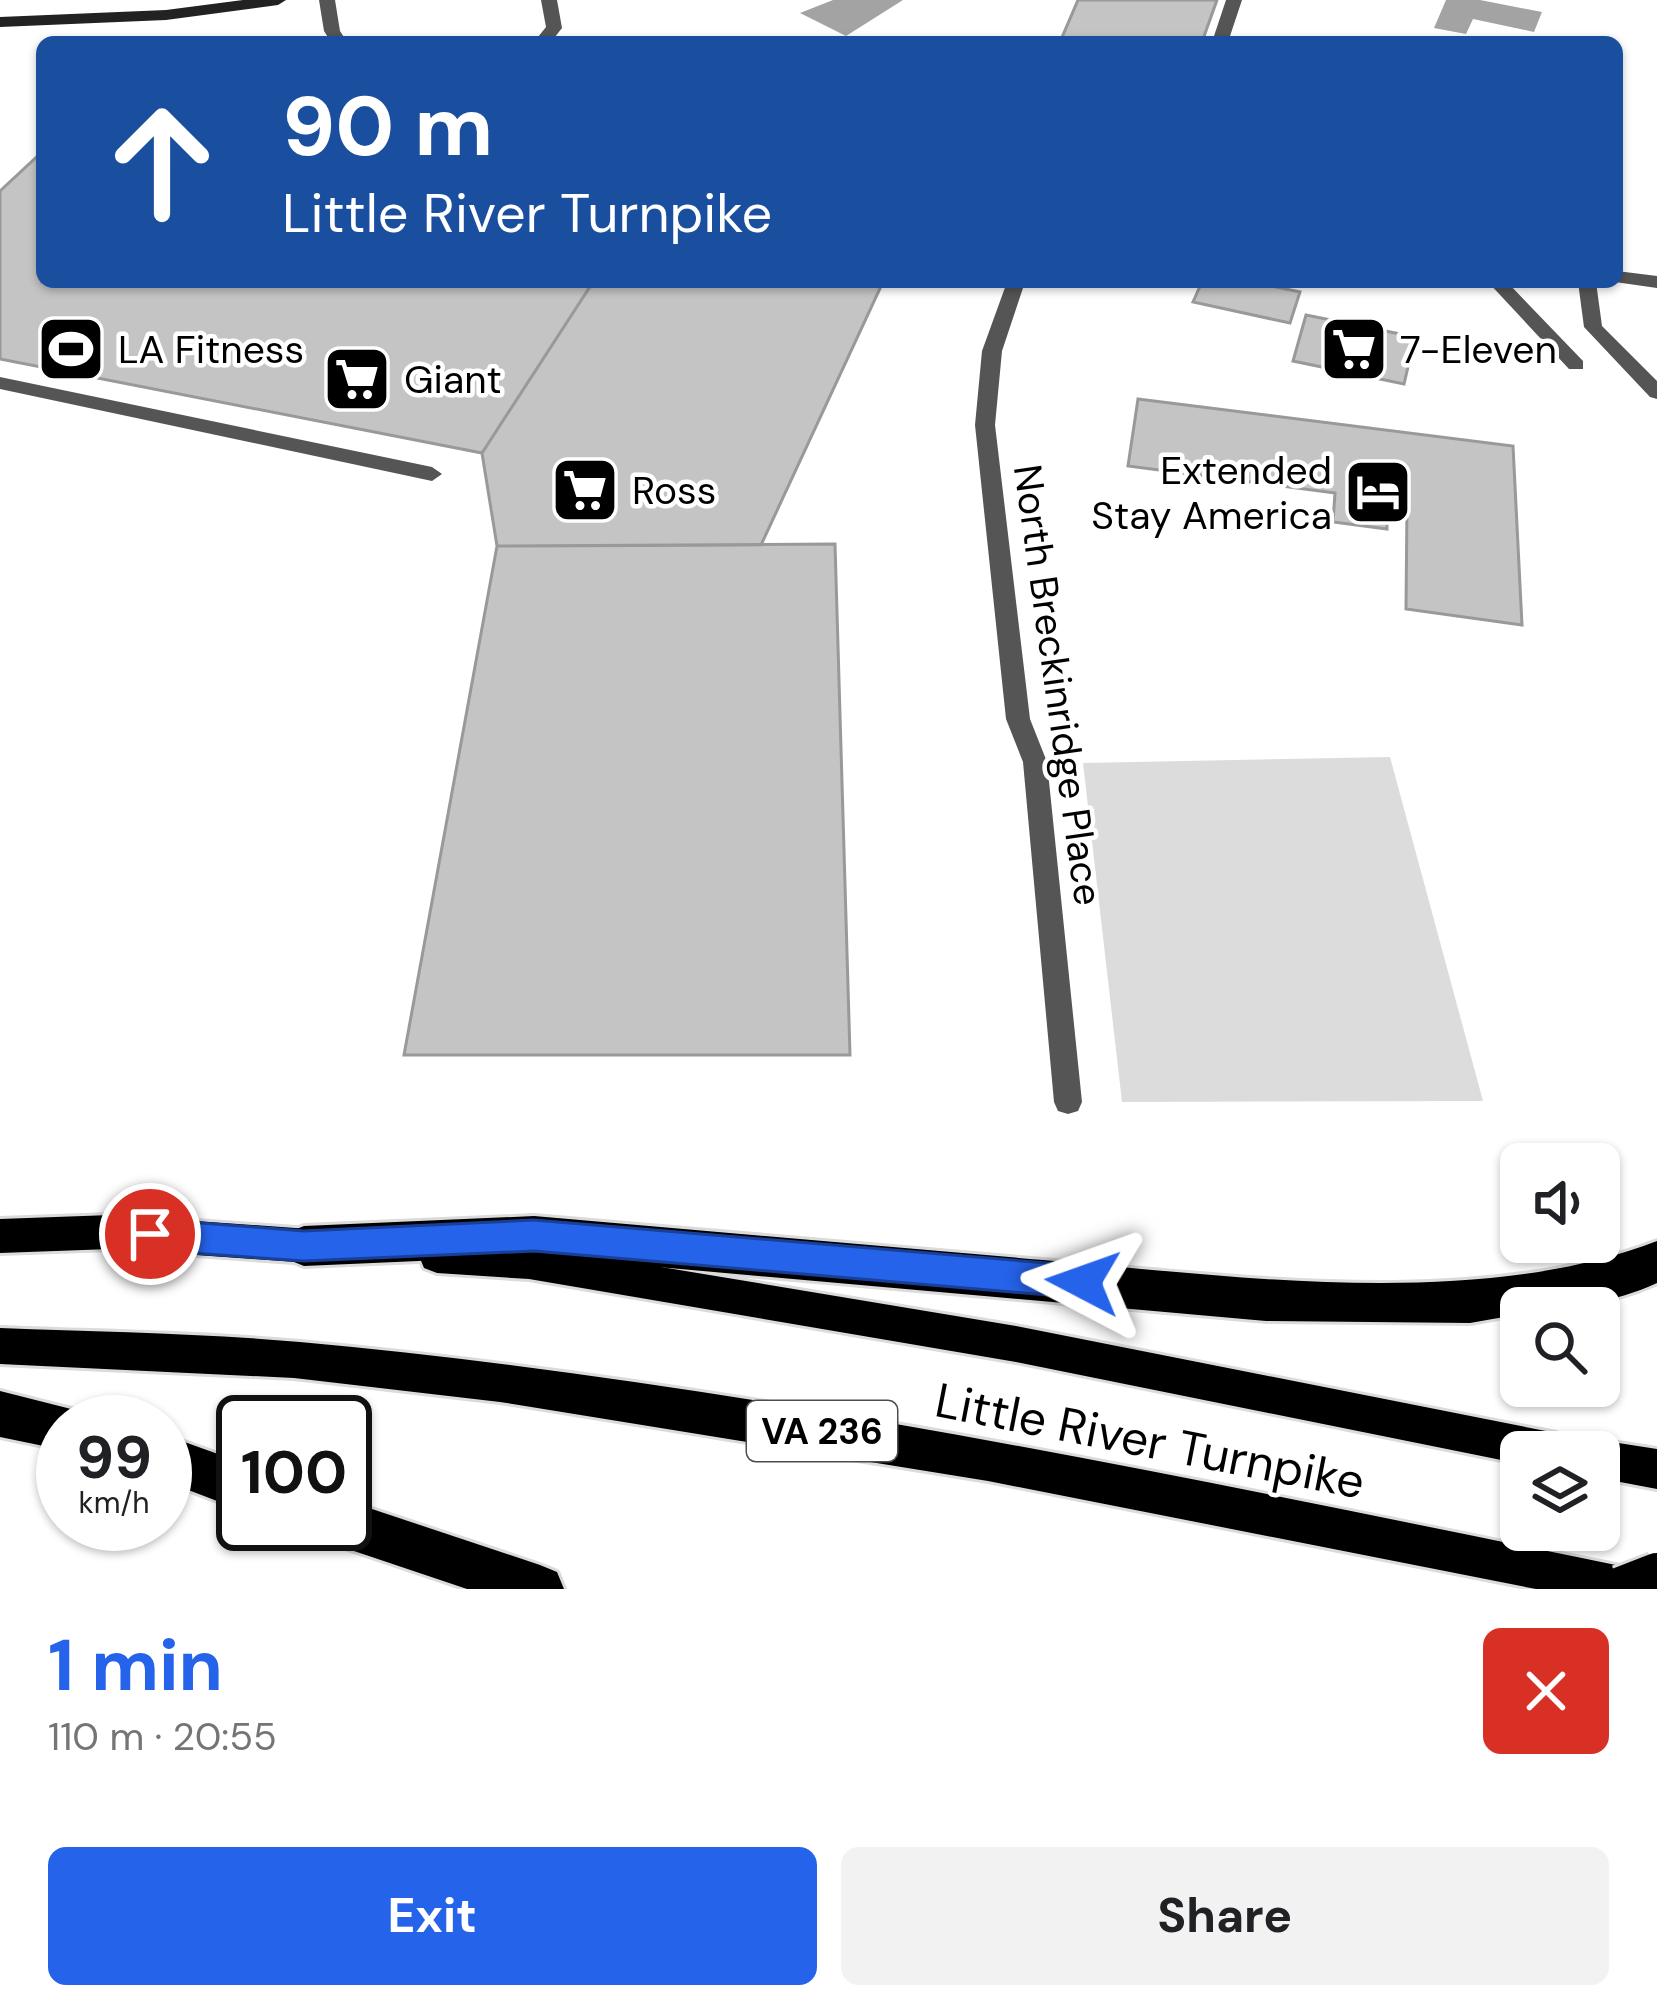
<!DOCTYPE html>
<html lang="en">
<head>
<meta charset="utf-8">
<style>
	:root { --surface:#fff; --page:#f2f2f2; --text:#202124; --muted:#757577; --accent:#2563eb }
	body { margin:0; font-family:"DM Sans",sans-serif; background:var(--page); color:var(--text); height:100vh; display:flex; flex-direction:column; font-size:45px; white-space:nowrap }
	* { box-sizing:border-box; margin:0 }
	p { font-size:39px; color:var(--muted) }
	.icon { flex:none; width:66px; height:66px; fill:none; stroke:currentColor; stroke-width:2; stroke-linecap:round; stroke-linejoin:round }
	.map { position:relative; height:1589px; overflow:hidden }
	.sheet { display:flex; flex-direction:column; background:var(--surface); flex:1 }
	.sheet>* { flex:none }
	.top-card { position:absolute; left:36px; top:36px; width:1587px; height:252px; border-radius:18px; box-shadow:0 3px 9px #0004; background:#1a4fa0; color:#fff; overflow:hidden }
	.buttons { position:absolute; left:1500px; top:1143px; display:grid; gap:24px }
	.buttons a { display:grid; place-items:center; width:120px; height:120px; border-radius:18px; background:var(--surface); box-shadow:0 3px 9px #0004; font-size:60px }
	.speed { position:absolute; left:36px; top:1395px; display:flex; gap:24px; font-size:60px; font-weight:700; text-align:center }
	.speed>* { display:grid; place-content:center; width:156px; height:156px; border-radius:50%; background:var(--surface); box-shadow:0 3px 9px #0004; line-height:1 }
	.speed small { font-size:30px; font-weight:400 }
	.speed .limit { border:6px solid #111; border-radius:18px; background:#fff; color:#111 }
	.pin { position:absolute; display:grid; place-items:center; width:102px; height:102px; color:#fff; margin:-51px; border:6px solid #fff; border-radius:50%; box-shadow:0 3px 12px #0007 }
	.me { position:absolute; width:132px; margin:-66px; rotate:274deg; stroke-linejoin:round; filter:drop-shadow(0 0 9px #0008) }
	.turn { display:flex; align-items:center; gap:42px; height:252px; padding:0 48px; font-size:54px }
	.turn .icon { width:156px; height:156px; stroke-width:2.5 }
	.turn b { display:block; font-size:84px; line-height:102px }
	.round { display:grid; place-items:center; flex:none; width:126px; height:126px; border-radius:18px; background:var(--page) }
	.headline { display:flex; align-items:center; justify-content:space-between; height:204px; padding:0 48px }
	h1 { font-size:72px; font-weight:700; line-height:90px; color:var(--accent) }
	.action { display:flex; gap:24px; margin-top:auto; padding:24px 48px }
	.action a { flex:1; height:138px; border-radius:18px; background:var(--accent); color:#fff; font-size:48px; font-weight:700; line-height:138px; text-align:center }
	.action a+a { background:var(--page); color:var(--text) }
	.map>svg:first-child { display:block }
	.green { fill:#dcdcdc }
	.water { fill:#a3a3a3 }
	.building { fill:#c4c4c4; stroke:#999; stroke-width:3 }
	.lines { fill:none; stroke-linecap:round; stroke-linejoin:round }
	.primary-casing { stroke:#dbdbdb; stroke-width:6 }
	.highway-casing { stroke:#dbdbdb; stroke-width:6 }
	.lane { fill:#555; fill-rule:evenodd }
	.street { fill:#555; fill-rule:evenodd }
	.secondary { fill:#222; fill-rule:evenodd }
	.primary { fill:#000; fill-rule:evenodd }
	.highway { fill:#000; fill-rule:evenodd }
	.highway-bridge-casing { stroke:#dbdbdb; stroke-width:50; stroke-linecap:butt }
	.highway-bridge { stroke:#000; stroke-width:44 }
	.route { fill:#2563eb; stroke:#184099; stroke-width:3 }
	.labels { text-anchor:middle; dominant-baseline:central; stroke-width:9; stroke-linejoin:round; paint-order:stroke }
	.shield { fill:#fff; stroke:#4c4c4c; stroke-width:3 }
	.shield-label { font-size:36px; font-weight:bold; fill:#000 }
	.poi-label { font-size:39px; fill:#000; stroke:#fff; text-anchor:start }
	.street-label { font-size:39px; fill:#000; stroke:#fff }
	.near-street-label { font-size:48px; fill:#000; stroke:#fff }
</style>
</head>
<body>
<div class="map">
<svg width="1657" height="1589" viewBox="0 0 1657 1589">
	<rect width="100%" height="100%" fill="#fff"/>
	<path class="green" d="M1390,757L1483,1101L1122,1102L1083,763Z"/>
	<path class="water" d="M833,0H903L846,36L800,13Z
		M1446,0H1480L1542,12L1534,32L1473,19L1466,34L1434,28Z"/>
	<path class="building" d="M1078,0H1217L1202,42H1060Z
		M42,152V282H593L482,453L0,359V191Z
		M593,282H883L761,545L497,546L482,453Z
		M1202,282H1252L1300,292L1290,323L1193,302Z
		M1306,315L1415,337L1404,384L1293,361Z
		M1138,399L1513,446L1522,625L1406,609L1407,503L1387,501V529L1333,522L1335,493L1128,466Z
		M835,544L850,1055H404L497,546Z"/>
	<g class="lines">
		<g class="primary-casing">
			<path id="primary" d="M111,1215L323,1230L336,1235L341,1247L336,1259L323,1264L111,1249L0,1253V1219Z
				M437,1239L529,1245L1016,1326L1556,1433L1570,1438L1575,1452H1521V1464L1016,1362L529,1279L437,1273L424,1268L419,1256L424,1244Z
				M0,1328C100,1332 200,1333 300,1342C749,1383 1193,1479 1635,1569L1649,1575L1655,1589H1536L988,1481L500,1402L294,1378L0,1364Z
				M1599,1440L1657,1449V1489L1599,1478V1452H1582L1585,1445Z"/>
		</g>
		<g class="highway-casing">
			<path id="highway" d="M534,1216C704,1231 873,1245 1043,1260C1234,1276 1475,1311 1657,1241V1283C1614,1303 1568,1308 1521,1308V1314L1470,1323L1266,1321L534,1256L304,1266L289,1260L282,1246L289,1232L304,1226Z
				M0,1391L79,1411L84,1422H63V1450L0,1437Z
				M165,1435L243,1463V1511L165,1481Z
				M345,1500L540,1565L557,1572L564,1589H467L345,1548L328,1541L321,1524H345Z"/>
		</g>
		<path class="lane" d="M541,0H557L562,28L551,42H534L546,27Z
			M1226,0H1242L1228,42H1212Z
			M1578,282H1596L1602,326L1657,381V399L1650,397L1584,327Z
			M0,377L432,467L442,474L432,481L0,389Z"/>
		<path class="street" d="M319,0H335L340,31L347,42H331L324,31Z
			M1617,271L1657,276V288L1615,282Z
			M1007,282H1025L1002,351L995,425L1030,719L1047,762L1082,1102L1078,1111L1068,1114L1058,1111L1054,1102L1023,762L1006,719L975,425L982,351Z
			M1488,282H1507L1583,361V369H1569Z"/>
		<path class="secondary" d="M243,0H286L278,5L166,20L0,27V17L166,10Z"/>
		<use href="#primary" class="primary"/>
		<use href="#highway" class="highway"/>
		<g class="highway-bridge-casing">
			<path id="highway-bridge" d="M1621,1589L1657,1575"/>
		</g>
		<use href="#highway-bridge" class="highway-bridge"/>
	</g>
	<path class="route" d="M150,1219L304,1231L534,1220L1083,1266L1095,1271L1100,1282L1095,1293L1083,1298L534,1251L304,1261L150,1250L138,1245L134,1234L138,1224Z"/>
	<defs>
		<g id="stadium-square" transform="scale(3.45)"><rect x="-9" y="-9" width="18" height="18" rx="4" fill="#000" stroke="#fff"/><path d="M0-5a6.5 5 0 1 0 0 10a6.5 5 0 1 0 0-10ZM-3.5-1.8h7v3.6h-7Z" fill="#fff"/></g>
		<g id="supermarket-square" transform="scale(3.45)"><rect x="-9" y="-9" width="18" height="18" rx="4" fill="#000" stroke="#fff"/><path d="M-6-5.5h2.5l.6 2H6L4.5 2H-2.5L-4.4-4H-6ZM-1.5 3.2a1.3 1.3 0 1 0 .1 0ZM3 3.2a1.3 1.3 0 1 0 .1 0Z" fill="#fff"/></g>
		<g id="hotel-square" transform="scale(3.45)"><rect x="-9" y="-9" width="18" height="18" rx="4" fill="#000" stroke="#fff"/><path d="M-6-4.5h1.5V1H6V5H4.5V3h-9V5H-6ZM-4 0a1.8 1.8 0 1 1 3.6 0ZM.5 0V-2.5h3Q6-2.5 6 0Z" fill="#fff"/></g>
	</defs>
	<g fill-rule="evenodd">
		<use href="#stadium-square" x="71" y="349"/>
		<use href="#supermarket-square" x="1354" y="349"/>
		<use href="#supermarket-square" x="357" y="379"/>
		<use href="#supermarket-square" x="585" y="490"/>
		<use href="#hotel-square" x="1378" y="492"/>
	</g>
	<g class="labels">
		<rect class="shield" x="747" y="1401" width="150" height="60" rx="9"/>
		<g class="shield-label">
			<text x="822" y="1431">VA 236</text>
		</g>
		<g class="poi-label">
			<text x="118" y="349">LA Fitness</text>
			<text x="1400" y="349">7-Eleven</text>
			<text x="404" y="379">Giant</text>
			<text x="1332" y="470" text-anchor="end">Extended<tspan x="1332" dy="45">Stay America</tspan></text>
			<text x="632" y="490">Ross</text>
		</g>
		<g class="street-label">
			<text transform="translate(1058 685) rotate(82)">North Breckinridge Place</text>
		</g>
		<g class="near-street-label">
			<text transform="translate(1150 1441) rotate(11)">Little River Turnpike</text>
		</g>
	</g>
</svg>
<div class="buttons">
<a><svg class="icon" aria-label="sound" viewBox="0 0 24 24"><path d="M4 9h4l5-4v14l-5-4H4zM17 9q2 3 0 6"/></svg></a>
<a><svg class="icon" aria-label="search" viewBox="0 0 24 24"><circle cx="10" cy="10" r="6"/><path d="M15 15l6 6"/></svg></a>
<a><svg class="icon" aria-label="layers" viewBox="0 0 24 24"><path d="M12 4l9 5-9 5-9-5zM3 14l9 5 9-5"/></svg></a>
</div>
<div class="speed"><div>99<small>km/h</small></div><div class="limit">100</div></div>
<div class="pin" style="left:150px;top:1234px;background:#d93025"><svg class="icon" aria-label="arrive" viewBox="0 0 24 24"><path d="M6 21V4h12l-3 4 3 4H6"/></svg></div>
<svg class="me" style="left:1083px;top:1282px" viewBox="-20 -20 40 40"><path d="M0-17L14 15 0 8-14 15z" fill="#2563eb" stroke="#fff" stroke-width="4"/></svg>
<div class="top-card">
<div class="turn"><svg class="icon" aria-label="ahead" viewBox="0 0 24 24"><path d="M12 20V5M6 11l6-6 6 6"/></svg><div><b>90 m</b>Little River Turnpike</div></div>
</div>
</div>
<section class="sheet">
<div class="headline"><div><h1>1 min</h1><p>110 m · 20:55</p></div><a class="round" style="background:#d93025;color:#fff"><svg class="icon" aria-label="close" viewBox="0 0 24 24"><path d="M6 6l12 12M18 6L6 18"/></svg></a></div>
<div class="action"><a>Exit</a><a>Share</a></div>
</section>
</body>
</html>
